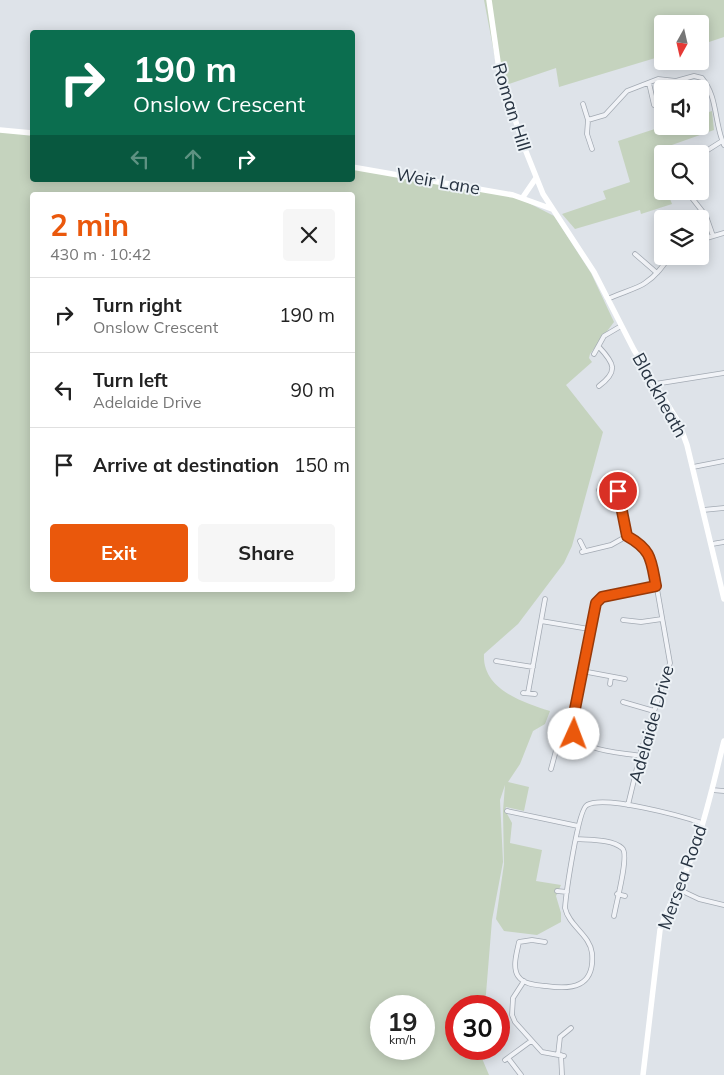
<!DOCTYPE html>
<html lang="en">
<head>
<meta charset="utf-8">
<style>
	:root { --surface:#fff; --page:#f6f6f6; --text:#222; --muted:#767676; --line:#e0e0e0; --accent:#ea580c }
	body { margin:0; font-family:Mulish,sans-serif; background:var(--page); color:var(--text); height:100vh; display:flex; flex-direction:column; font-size:19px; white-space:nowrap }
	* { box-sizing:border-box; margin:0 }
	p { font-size:16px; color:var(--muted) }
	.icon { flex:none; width:28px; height:28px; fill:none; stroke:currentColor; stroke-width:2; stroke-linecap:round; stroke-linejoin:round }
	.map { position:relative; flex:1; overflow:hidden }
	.panel { position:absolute; left:30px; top:192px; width:325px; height:400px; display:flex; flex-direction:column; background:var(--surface); border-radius:5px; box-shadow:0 2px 12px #0003 }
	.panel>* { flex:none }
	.hud { position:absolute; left:30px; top:30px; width:325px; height:152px; border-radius:5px; box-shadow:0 2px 12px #0003; background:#0b6e4f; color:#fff; overflow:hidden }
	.needle { width:32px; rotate:188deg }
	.buttons { position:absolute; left:654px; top:15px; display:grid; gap:10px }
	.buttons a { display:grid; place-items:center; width:55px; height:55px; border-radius:5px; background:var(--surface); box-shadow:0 2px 12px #0003; font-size:25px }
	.speed { position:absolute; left:370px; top:995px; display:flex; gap:10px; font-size:25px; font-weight:700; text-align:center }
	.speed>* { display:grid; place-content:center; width:65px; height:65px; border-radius:50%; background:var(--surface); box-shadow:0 2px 12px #0003; line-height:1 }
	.speed small { font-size:12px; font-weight:400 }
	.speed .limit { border:8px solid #d22; background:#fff; color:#111 }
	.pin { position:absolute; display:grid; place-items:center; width:42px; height:42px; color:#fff; margin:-21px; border:2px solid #fff; border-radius:50%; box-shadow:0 1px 5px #0007 }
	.me { position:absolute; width:55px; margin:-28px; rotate:2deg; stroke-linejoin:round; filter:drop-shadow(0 0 4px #0008) }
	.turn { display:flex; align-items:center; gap:18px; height:105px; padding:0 20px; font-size:22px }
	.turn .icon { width:65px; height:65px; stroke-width:2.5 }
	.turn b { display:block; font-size:35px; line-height:42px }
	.lanes { display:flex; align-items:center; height:48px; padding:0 20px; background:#0003; justify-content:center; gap:25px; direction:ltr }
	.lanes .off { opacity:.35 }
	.round { display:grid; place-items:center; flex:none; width:52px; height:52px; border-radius:5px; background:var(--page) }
	.head { display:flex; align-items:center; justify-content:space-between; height:85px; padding:0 20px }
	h1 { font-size:30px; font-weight:700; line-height:38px; color:var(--accent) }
	.button { display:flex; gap:10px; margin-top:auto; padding:10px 20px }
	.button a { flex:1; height:58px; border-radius:5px; background:var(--accent); color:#fff; font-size:20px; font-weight:700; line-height:58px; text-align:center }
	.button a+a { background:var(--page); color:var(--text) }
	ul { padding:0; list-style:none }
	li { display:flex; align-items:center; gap:15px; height:75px; padding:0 20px; border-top:1px solid var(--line) }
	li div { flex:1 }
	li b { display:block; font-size:19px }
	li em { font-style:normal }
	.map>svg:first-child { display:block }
	.green { fill:#c5d3be; fill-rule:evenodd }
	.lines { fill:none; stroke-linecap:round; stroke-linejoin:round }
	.street-casing { stroke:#a3aab3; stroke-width:5.5 }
	.street { stroke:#f1f3f7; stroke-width:4 }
	.secondary { stroke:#fff; stroke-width:5.5 }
	.route-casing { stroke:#983908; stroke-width:12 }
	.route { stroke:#ea580c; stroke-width:9 }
	.labels { text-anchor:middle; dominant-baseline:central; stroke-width:4; stroke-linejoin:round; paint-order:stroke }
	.street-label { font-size:18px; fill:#263240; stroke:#edf2f6 }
</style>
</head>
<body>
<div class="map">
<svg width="724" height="1075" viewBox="0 0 724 1075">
	<rect width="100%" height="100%" fill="#dee3e9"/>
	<path class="green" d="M484,0H724V37L700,45V24H662V56L559,87L556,68L509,84H500Z
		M712,111L714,130L655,151L662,176V191H667L672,204L641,214L640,210L575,229L562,214L606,199L603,191L630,182L618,141L664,126H700V115Z
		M0,130L32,133V180H352L353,168L513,195L554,216L591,273L614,322L590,354L589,358L592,362L566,385L603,432L572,546L564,563L518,624L484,654C482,689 522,702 550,711L545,724L533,731L520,764L508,782L529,787L524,811L506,807L505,810L512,823L510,843L542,850L536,881L561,885L556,896L561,913V922L537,935L504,931L496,919L504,864L503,811L505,785L500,800L503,862L492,920L485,1006H456V1049H481V1056L489,1075H0ZM32,195H352V590H32ZM381,1006H424V1049H381Z"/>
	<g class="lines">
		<g class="street-casing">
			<path id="street" d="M649,83L654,105
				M583,104L588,120
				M592,149L587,134L588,120L605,115L627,91L658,79L676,81L694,76L702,78C718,97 714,123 724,145
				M683,152L685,154
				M700,155L722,141
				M691,191L692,198L706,216L713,236
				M700,240L724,233
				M635,254L657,273
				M608,299C617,294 639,288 645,283C656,276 663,266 670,256
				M599,347C614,363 619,371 599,386
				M594,354L604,336L621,326
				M655,384L724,373
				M693,467L724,461
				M599,490L618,491L627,536L644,547L652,560L670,663L641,751L628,805
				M703,510L724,508
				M580,541L585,551
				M712,544L724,542
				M582,552L611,545L627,536
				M623,620L641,622L662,619
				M541,621L589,629
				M496,661L533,667
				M582,671L625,679
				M610,684L611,677
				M523,693L535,694
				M528,693L545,599
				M623,702L654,711
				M640,756C619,752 574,752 572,725L593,612L596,603L601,597L656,586
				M551,769L558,743L574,735
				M712,790L724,791
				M507,811L578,826
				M577,839C590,840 612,839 622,848C630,854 616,903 614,916
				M678,889L699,899L724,905
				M557,891L567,892
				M617,894L625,896
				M545,942L532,940L519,942C517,952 512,967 518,976C524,985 537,985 546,986C572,990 595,987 592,953C590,935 569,926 565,908C566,894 578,809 587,805C605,795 681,816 702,823
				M524,981L513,998L512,1015L515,1022L542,1052L564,1056
				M558,1055L560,1037L571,1028
				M561,1055L562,1075
				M508,1058L521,1075
				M505,1060L531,1041"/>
		</g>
		<use href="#street" class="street"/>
		<path class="secondary" d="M489,0L499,69L523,144L543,194L594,272L634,350L679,423L687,445L724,599
			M0,130L32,133
			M352,167L513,195L552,209
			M523,197L536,178
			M643,1075L660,930C668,904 683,882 692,856C706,819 714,780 724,741"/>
	</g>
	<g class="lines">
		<g class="route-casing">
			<path id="route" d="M574,734L572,724L596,603L602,597L656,586C651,560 652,550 627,536L618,491"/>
		</g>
		<use href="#route" class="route"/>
	</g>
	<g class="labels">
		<g class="street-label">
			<text transform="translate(512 107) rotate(73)">Roman Hill</text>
			<text transform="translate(438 181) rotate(10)">Weir Lane</text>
			<text transform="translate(660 395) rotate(61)">Blackheath</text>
			<text transform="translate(651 724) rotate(-74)">Adelaide Drive</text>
			<text transform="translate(682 877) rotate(-70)">Mersea Road</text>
		</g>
	</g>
</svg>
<div class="buttons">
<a><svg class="needle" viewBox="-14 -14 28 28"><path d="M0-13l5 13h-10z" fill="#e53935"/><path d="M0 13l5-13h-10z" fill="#767676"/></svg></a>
<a><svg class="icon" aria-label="sound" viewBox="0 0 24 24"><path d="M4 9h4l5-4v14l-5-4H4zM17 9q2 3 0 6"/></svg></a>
<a><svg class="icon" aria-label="search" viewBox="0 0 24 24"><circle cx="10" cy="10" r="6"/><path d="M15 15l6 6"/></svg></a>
<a><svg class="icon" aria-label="layers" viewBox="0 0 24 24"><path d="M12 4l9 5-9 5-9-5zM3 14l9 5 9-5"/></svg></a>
</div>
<div class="speed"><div>19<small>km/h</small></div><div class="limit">30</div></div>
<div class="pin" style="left:618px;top:491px;background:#d93025"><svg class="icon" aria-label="arrive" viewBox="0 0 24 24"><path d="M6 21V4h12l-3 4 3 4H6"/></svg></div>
<svg class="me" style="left:574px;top:734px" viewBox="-20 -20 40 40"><circle r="19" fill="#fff"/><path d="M0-13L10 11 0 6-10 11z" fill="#ea580c"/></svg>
<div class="hud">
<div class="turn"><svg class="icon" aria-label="right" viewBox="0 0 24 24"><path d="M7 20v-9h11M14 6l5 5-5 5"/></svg><div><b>190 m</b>Onslow Crescent</div></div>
<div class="lanes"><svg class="icon off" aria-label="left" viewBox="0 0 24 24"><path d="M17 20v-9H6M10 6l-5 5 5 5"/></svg><svg class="icon off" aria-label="ahead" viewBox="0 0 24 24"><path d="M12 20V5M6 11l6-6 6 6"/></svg><svg class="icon" aria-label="right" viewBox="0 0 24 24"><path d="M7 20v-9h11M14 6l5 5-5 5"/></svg></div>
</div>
<section class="panel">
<div class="head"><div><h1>2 min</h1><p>430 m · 10:42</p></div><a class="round"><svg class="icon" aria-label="close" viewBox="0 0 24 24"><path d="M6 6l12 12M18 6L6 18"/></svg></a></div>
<ul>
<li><svg class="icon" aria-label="right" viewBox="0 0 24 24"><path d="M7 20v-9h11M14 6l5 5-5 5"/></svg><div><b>Turn right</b><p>Onslow Crescent</p></div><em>190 m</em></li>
<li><svg class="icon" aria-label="left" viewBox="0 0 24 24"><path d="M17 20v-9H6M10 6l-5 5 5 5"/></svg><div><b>Turn left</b><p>Adelaide Drive</p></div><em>90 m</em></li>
<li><svg class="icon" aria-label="arrive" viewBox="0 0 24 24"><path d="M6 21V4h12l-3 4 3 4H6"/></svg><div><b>Arrive at destination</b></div><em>150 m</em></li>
</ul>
<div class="button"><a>Exit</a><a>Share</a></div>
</section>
</div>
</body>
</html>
